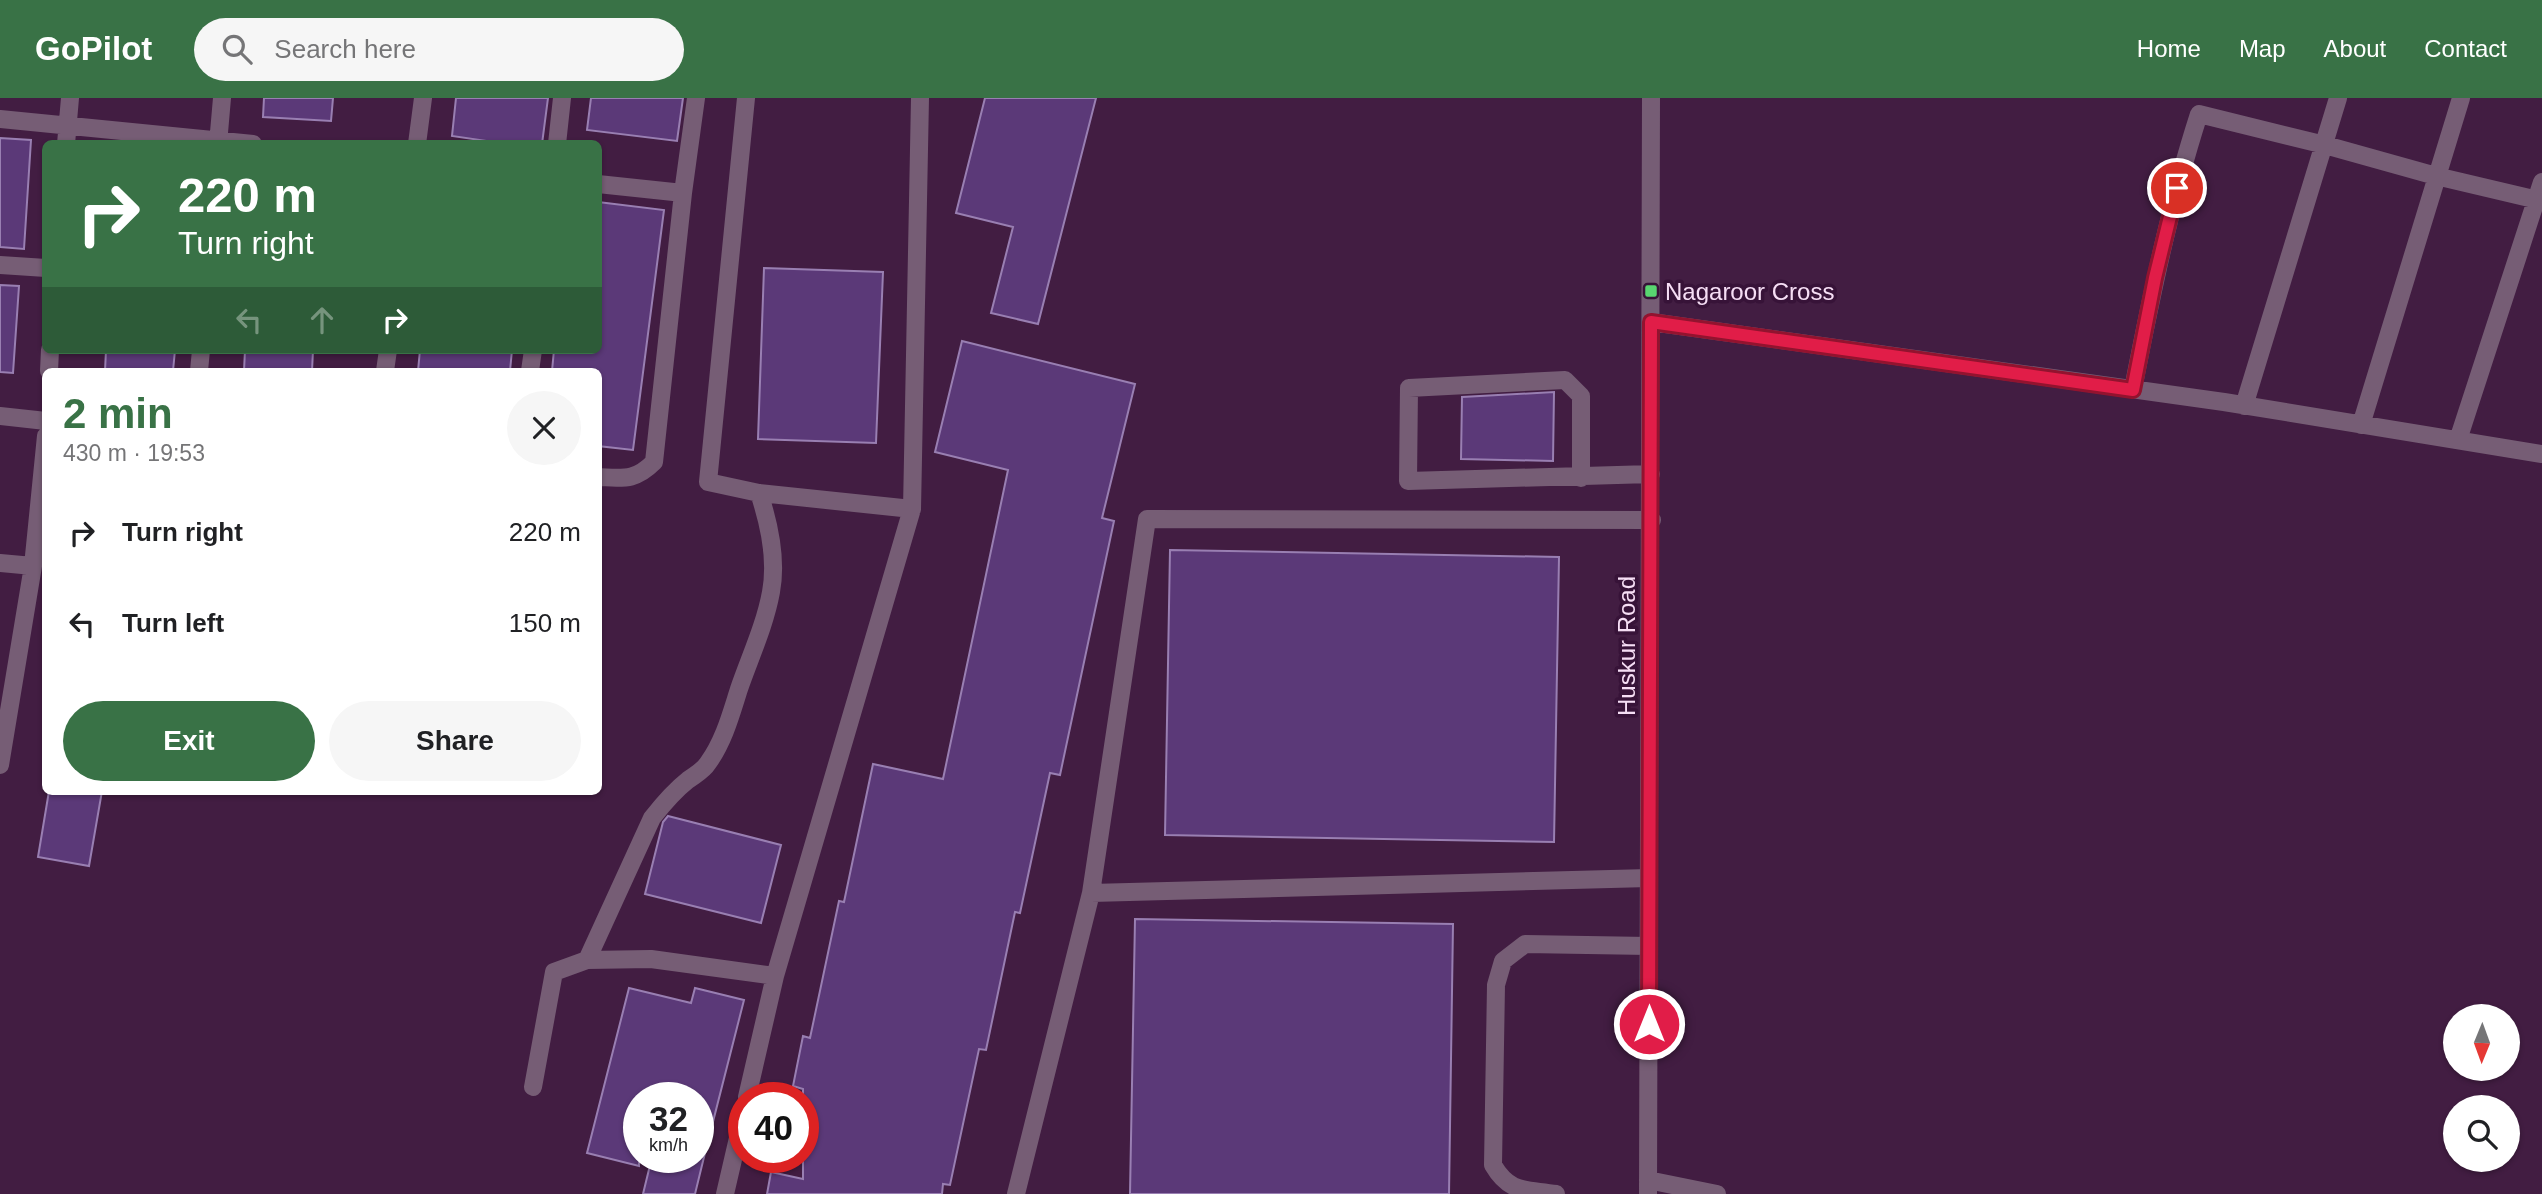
<!DOCTYPE html>
<html lang="en">
<head>
<meta charset="utf-8">
<style>
	:root { --surface:#fff; --page:#f6f6f6; --text:#202124; --muted:#757577; --accent:#397246 }
	body { margin:0; font-family:Helvetica,sans-serif; background:var(--page); color:var(--text); height:100vh; display:flex; flex-direction:column; font-size:26px; white-space:nowrap }
	* { box-sizing:border-box; margin:0 }
	p { font-size:23px; color:var(--muted) }
	.icon { flex:none; width:38px; height:38px; fill:none; stroke:currentColor; stroke-width:2; stroke-linecap:round; stroke-linejoin:round }
	.map { position:relative; flex:1; overflow:hidden }
	.sheet { position:absolute; left:42px; top:270px; width:560px; height:427px; display:flex; flex-direction:column; background:var(--surface); border-radius:10px; box-shadow:0 2px 5px #0004 }
	.sheet>* { flex:none }
	.guide { position:absolute; left:42px; top:42px; width:560px; height:214px; border-radius:10px; box-shadow:0 2px 5px #0004; background:#397246; color:#fff; overflow:hidden }
	.needle { width:46px; rotate:181deg }
	.buttons { position:absolute; left:2443px; top:906px; display:grid; gap:14px }
	.buttons a { display:grid; place-items:center; width:77px; height:77px; border-radius:50%; background:var(--surface); box-shadow:0 2px 5px #0004; font-size:35px }
	.speed { position:absolute; left:623px; top:984px; display:flex; gap:14px; font-size:35px; font-weight:700; text-align:center }
	.speed>* { display:grid; place-content:center; width:91px; height:91px; border-radius:50%; background:var(--surface); box-shadow:0 2px 5px #0004; line-height:1 }
	.speed small { font-size:18px; font-weight:400 }
	.speed .limit { border:10px solid #d22; background:#fff; color:#111 }
	.pin { position:absolute; display:grid; place-items:center; width:60px; height:60px; color:#fff; margin:-30px; border:4px solid #fff; border-radius:50%; box-shadow:0 2px 7px #0007 }
	.me { position:absolute; width:77px; margin:-38px; rotate:0deg; stroke-linejoin:round; filter:drop-shadow(0 0 5px #0008) }
	.turn { display:flex; align-items:center; gap:24px; height:147px; padding:0 21px; font-size:32px }
	.turn .icon { width:91px; height:91px; stroke-width:2.5 }
	.turn b { display:block; font-size:49px; line-height:60px }
	.lanes { display:flex; align-items:center; height:66px; padding:0 21px; background:#0003; justify-content:center; gap:35px; direction:ltr }
	.lanes .off { opacity:.35 }
	.round { display:grid; place-items:center; flex:none; width:74px; height:74px; border-radius:37px; background:var(--page) }
	.headline { display:flex; align-items:center; justify-content:space-between; height:119px; padding:0 21px }
	h1 { font-size:42px; font-weight:600; line-height:52px; color:var(--accent) }
	.cta { display:flex; gap:14px; margin-top:auto; padding:14px 21px }
	.cta a { flex:1; height:80px; border-radius:42px; background:var(--accent); color:#fff; font-size:28px; font-weight:600; line-height:80px; text-align:center }
	.cta a+a { background:var(--page); color:var(--text) }
	ul { padding:0; list-style:none }
	li { display:flex; align-items:center; gap:21px; height:91px; padding:0 21px }
	li div { flex:1 }
	li b { display:block; font-size:26px }
	li em { font-style:normal }
	header { display:flex; align-items:center; gap:42px; box-sizing:border-box; height:98px; padding:0 35px; background:var(--accent); color:#fff }
	header strong { font-size:33px }
	nav { display:flex; gap:38px; margin-inline-start:auto; font-size:24px }
	.search { width:490px; height:63px; background:var(--page); display:flex; align-items:center; gap:18px; box-sizing:border-box; padding:0 24px; border-radius:38px; color:var(--muted); font-size:26px }
	.map>svg:first-child { display:block }
	.building { fill:#5b3978; stroke:#997fb2; stroke-width:2 }
	.lines { fill:none; stroke-linecap:round; stroke-linejoin:round }
	.minor { stroke:#765d75; stroke-width:18 }
	.route-casing { stroke:#92132f; stroke-width:18 }
	.route { stroke:#e11d48; stroke-width:12 }
	.poi-dot { fill:#58d570; stroke:#371338; stroke-width:2.5 }
	.labels { text-anchor:middle; dominant-baseline:central; stroke-width:7; stroke-linejoin:round; paint-order:stroke }
	.poi-label { font-size:24px; fill:#f6def5; stroke:#371338; text-anchor:start }
	.street-label { font-size:24px; fill:#f6def5; stroke:#371338 }
</style>
</head>
<body>
<header>
<strong>GoPilot</strong>
<div class="search"><svg class="icon" aria-label="search" viewBox="0 0 24 24"><circle cx="10" cy="10" r="6"/><path d="M15 15l6 6"/></svg>Search here</div>
<nav><a>Home</a><a>Map</a><a>About</a><a>Contact</a></nav>
</header>
<div class="map">
<svg width="2542" height="1096" viewBox="0 0 2542 1096">
	<rect width="100%" height="100%" fill="#421d42"/>
	<path class="building" d="M264,0H333L331,23L263,19Z
		M456,0H548L542,46H507L452,38Z
		M591,0H683L677,43L587,32Z
		M985,0H1096L1038,226L991,215L1013,129L956,115Z
		M0,40L31,42L24,151L0,149Z
		M598,104L664,112L633,352L598,348V273H552L554,252H598Z
		M764,170L883,174L876,345L758,341Z
		M0,187L19,188L13,275L0,274Z
		M962,243L1135,286L1102,420L1114,423L1060,677L1050,675L1020,815L1015,814L986,952L979,951L950,1087L943,1086L942,1096H767L771,1074L803,1081V991L793,988L803,938L810,940L839,803L844,804L873,666L943,681L1008,372L935,354Z
		M106,252H175L173,273H105Z
		M245,252H313L312,273H244Z
		M420,252H512L510,273H418Z
		M1554,294L1553,363L1461,361L1462,299Z
		M1170,452L1559,459L1554,744L1165,737Z
		M49,693H102L89,768L38,759Z
		M668,718L781,747L761,825L645,796L663,724Z
		M1135,821L1453,826L1449,1096H1130Z
		M629,890L691,905L695,890L744,902L704,1059L698,1058V999H639V1068L587,1055Z
		M652,1059H704L695,1096H643Z"/>
	<g class="lines">
		<path class="minor" d="M746,0L708,384L759,395L912,411L775,878L747,999
			M0,21L253,46
			M66,46L70,0
			M218,46L222,0
			M417,46L423,0
			M557,46L562,0
			M598,86L683,95L654,364C635,383 624,380 598,379
			M683,95L696,0
			M0,167L46,170
			M1651,224L2224,304L2542,356
			M49,273L50,252
			M199,273L201,252
			M385,273L388,252
			M530,273L533,252
			M2133,291C2151,199 2170,106 2199,16L2325,47L2436,78L2542,103
			M2244,308L2338,0
			M0,318L46,323
			M2361,327L2461,0
			M2458,342L2542,84
			M1581,380V298L1565,282L1409,290L1408,383L1651,376
			M912,411L920,0
			M0,465L33,468
			M0,667L33,468L46,338
			M1091,795L1147,421L1652,422
			M587,862L652,720C663,706 674,693 688,682C696,676 703,673 708,665C724,643 731,616 739,591C750,559 765,527 771,494C777,462 769,425 759,395
			M533,989L554,874L587,862L651,861L775,878
			M1648,1082L1717,1096
			M725,1096L744,1014
			M1016,1096L1091,795L1649,780
			M1556,1096C1526,1091 1510,1096 1493,1067L1496,887L1503,863L1525,846L1649,848
			M1648,1096L1651,0"/>
	</g>
	<g class="lines">
		<g class="route-casing">
			<path id="route" d="M1649,926L1651,224L2133,292L2155,180L2177,90"/>
		</g>
		<use href="#route" class="route"/>
	</g>
	<rect class="poi-dot" x="1644" y="186" width="14" height="14" rx="3.5"/>
	<g class="labels">
		<g class="poi-label">
			<text x="1665" y="193">Nagaroor Cross</text>
		</g>
		<g class="street-label">
			<text transform="translate(1626 548) rotate(-90)">Huskur Road</text>
		</g>
	</g>
</svg>
<div class="buttons">
<a><svg class="needle" viewBox="-14 -14 28 28"><path d="M0-13l5 13h-10z" fill="#e53935"/><path d="M0 13l5-13h-10z" fill="#757577"/></svg></a>
<a><svg class="icon" aria-label="search" viewBox="0 0 24 24"><circle cx="10" cy="10" r="6"/><path d="M15 15l6 6"/></svg></a>
</div>
<div class="speed"><div>32<small>km/h</small></div><div class="limit">40</div></div>
<div class="pin" style="left:2177px;top:90px;background:#d93025"><svg class="icon" aria-label="arrive" viewBox="0 0 24 24"><path d="M6 21V4h12l-3 4 3 4H6"/></svg></div>
<svg class="me" style="left:1649px;top:926px" viewBox="-20 -20 40 40"><circle r="17" fill="#e11d48" stroke="#fff" stroke-width="3"/><path d="M0-11L8 9 0 5-8 9z" fill="#fff"/></svg>
<div class="guide">
<div class="turn"><svg class="icon" aria-label="right" viewBox="0 0 24 24"><path d="M7 20v-9h11M14 6l5 5-5 5"/></svg><div><b>220 m</b>Turn right</div></div>
<div class="lanes"><svg class="icon off" aria-label="left" viewBox="0 0 24 24"><path d="M17 20v-9H6M10 6l-5 5 5 5"/></svg><svg class="icon off" aria-label="ahead" viewBox="0 0 24 24"><path d="M12 20V5M6 11l6-6 6 6"/></svg><svg class="icon" aria-label="right" viewBox="0 0 24 24"><path d="M7 20v-9h11M14 6l5 5-5 5"/></svg></div>
</div>
<section class="sheet">
<div class="headline"><div><h1>2 min</h1><p>430 m · 19:53</p></div><a class="round"><svg class="icon" aria-label="close" viewBox="0 0 24 24"><path d="M6 6l12 12M18 6L6 18"/></svg></a></div>
<ul>
<li><svg class="icon" aria-label="right" viewBox="0 0 24 24"><path d="M7 20v-9h11M14 6l5 5-5 5"/></svg><div><b>Turn right</b></div><em>220 m</em></li>
<li><svg class="icon" aria-label="left" viewBox="0 0 24 24"><path d="M17 20v-9H6M10 6l-5 5 5 5"/></svg><div><b>Turn left</b></div><em>150 m</em></li>
</ul>
<div class="cta"><a>Exit</a><a>Share</a></div>
</section>
</div>
</body>
</html>
